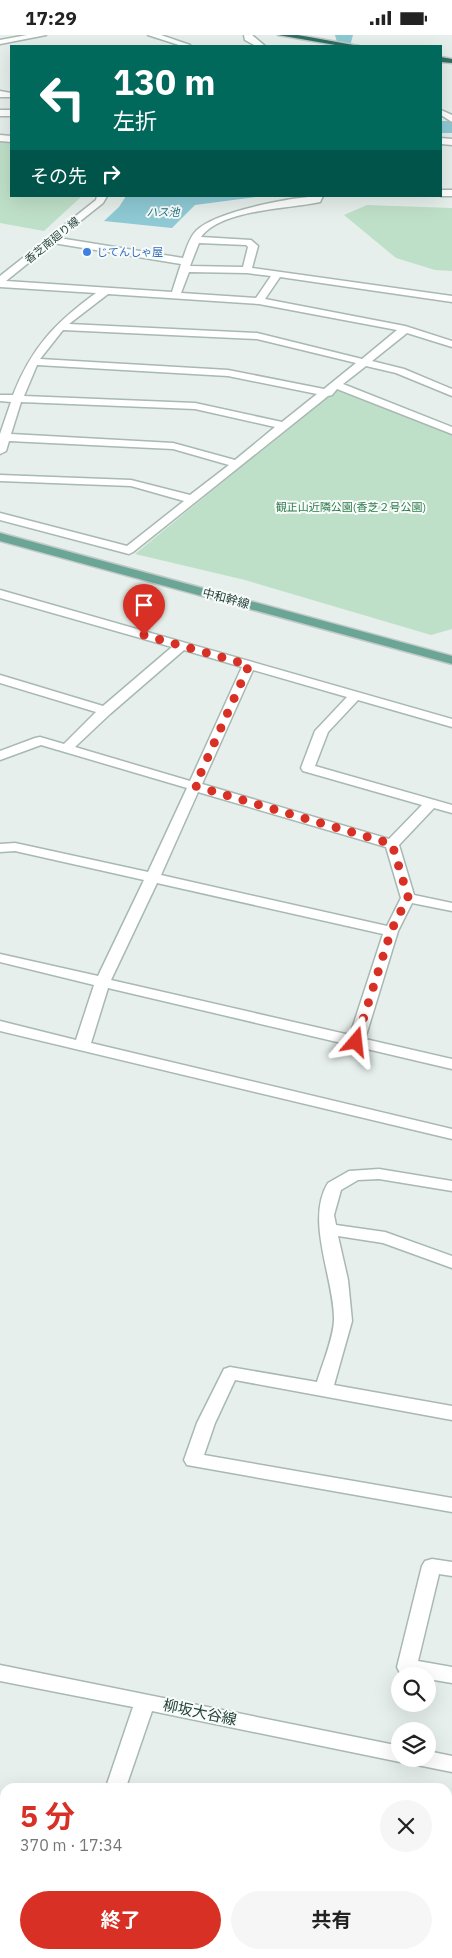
<!DOCTYPE html>
<html lang="ja">
<head>
<meta charset="utf-8">
<style>
	:root { --surface:#fff; --page:#f6f6f6; --text:#222; --muted:#767676; --accent:#d93025 }
	body { margin:0; font-family:"IBM Plex Sans","Noto Sans JP",sans-serif; background:var(--page); color:var(--text); height:100vh; display:flex; flex-direction:column; font-size:19px; white-space:nowrap }
	* { box-sizing:border-box; margin:0 }
	p { font-size:16px; color:var(--muted) }
	.icon { flex:none; width:28px; height:28px; fill:none; stroke:currentColor; stroke-width:2; stroke-linecap:round; stroke-linejoin:round }
	.map { position:relative; flex:1; overflow:hidden }
	.drawer { position:absolute; left:0px; top:1748px; width:452px; height:176px; display:flex; flex-direction:column; background:var(--surface); border-radius:15px 15px 0 0; box-shadow:0 5px 20px #0002 }
	.drawer>* { flex:none }
	.top-card { position:absolute; left:10px; top:10px; width:432px; height:152px; border-radius:0px; box-shadow:0 5px 20px #0002; background:#00695c; color:#fff; overflow:hidden }
	.fabs { position:absolute; left:391px; top:1632px; display:grid; gap:10px }
	.fabs a { display:grid; place-items:center; width:45px; height:45px; border-radius:50%; background:var(--surface); box-shadow:0 5px 20px #0002; font-size:25px }
	.pin { position:absolute; display:grid; place-items:center; width:42px; height:42px; color:#fff; margin:-51px -21px; border-radius:50% 50% 50% 0; rotate:-45deg; box-shadow:0 0 5px #0007 }
	.pin .icon { rotate:45deg }
	.me { position:absolute; width:55px; margin:-28px; rotate:17deg; stroke-linejoin:round; filter:drop-shadow(0 0 4px #0008) }
	.turn { display:flex; align-items:center; gap:18px; height:105px; padding:0 20px; font-size:22px }
	.turn .icon { width:65px; height:65px; stroke-width:2.5 }
	.turn b { display:block; font-size:35px; line-height:42px }
	.then { display:flex; align-items:center; height:48px; padding:0 20px; background:#0003; gap:10px; font-size:19px }
	.round { display:grid; place-items:center; flex:none; width:52px; height:52px; border-radius:26px; background:var(--page) }
	.head { display:flex; align-items:center; justify-content:space-between; height:85px; padding:0 20px }
	h1 { font-size:30px; font-weight:700; line-height:38px; color:var(--accent) }
	.action { display:flex; gap:10px; margin-top:auto; padding:10px 20px }
	.action a { flex:1; height:58px; border-radius:30px; background:var(--accent); color:#fff; font-size:20px; font-weight:700; line-height:58px; text-align:center }
	.action a+a { background:var(--page); color:var(--text) }
	.status { display:flex; justify-content:space-between; align-items:center; height:35px; padding:0 25px; background:var(--surface); direction:ltr }
	.status svg { height:14px; fill:currentColor }
	.map>svg:first-child { display:block }
	.green { fill:#bfe0c8 }
	.water { fill:#8ec9d4 }
	.lines { fill:none; stroke-linecap:round; stroke-linejoin:round }
	.river { fill:#8ec9d4; fill-rule:evenodd }
	.minor-casing { stroke:#a8b8b2; stroke-width:3 }
	.major-casing { stroke:#c2cac8; stroke-width:3 }
	.highway-casing { stroke:#c2cac8; stroke-width:3 }
	.minor { fill:#fff; fill-rule:evenodd }
	.major { fill:#6aa596; fill-rule:evenodd }
	.highway { fill:#2f6f62; fill-rule:evenodd }
	.route { stroke:#d93025; stroke-width:9; stroke-dasharray:0 16.2 }
	.shop-dot { fill:#3f7fe0; stroke:#f7fbf9; stroke-width:2 }
	.labels { text-anchor:middle; dominant-baseline:central; stroke-width:4; stroke-linejoin:round; paint-order:stroke }
	.far-water-label { font-size:11px; font-style:italic; fill:#1c6f80; stroke:#f7fbf9 }
	.far-street-label { font-size:11px; fill:#24423a; stroke:#f7fbf9 }
	.far-shop-label { font-size:11px; fill:#366cbe; stroke:#f7fbf9; text-anchor:start }
	.far-park-label { font-size:11px; fill:#2d7a4b; stroke:#f7fbf9 }
	.street-label { font-size:12px; fill:#24423a; stroke:#f7fbf9 }
	.near-street-label { font-size:15px; fill:#24423a; stroke:#f7fbf9 }
</style>
</head>
<body>
<div class="status"><b>17:29</b><svg viewBox="0 0 49 12"><path d="M0 12V9h3v3zM5 12V6h3v6zM10 12V3h3v9zM15 12V0h3v12zM26 1h20v11H26zM47 4h2v5h-2z"/></svg></div>
<div class="map">
<svg width="452" height="1923" viewBox="0 0 452 1923">
	<rect width="100%" height="100%" fill="#e6efeb"/>
	<path class="green" d="M0,106H11V161H82L44,196L0,188Z
		M367,170L452,173V236L435,235L396,223L344,180Z
		M335,355L452,400V594L431,600L245,545L135,519Z"/>
	<path class="water" d="M126,161H263L195,170L172,193L104,186L119,172Z"/>
	<g class="lines">
		<path class="river" d="M335,0H353L350,11H338Z
			M441,86H452V98H441Z"/>
		<g class="minor-casing">
			<path id="minor" d="M27,0H46L0,9V5Z
				M148,0H161L190,10L182,11Z
				M244,0H252L265,11H256L245,5Z
				M0,56L11,58V62H0Z
				M0,75H11V81H0Z
				M441,75L452,80V87L441,80Z
				M0,100L11,101V107L0,106Z
				M441,103L452,104V110L441,109Z
				M441,155H452V161H441Z
				M97,161H107L103,168L59,203L183,223C186,215 189,203 196,196C215,176 297,161 323,161L320,167C289,174 221,174 201,202L251,205L258,211L252,233L452,261V267L280,242L265,264L405,291L452,306V312L407,298L372,326L404,334L452,354V361L396,338L366,331L343,349L452,392V399L337,354L332,360L328,361L133,517L129,519L0,485V478L127,511L184,466L131,451L0,446V440L131,445L190,460L229,430L173,414L9,406L6,416L0,419V399L11,367L0,366V360H13C32,312 55,288 96,258L0,252V241L96,165ZM53,208L181,229L172,257L6,246ZM199,208L246,210L248,212L243,232L190,231ZM189,237L247,238L271,241L256,263L181,258ZM108,259L259,269L397,295L362,324L257,298L69,289ZM63,295L257,304L356,328L324,354L228,335L40,324ZM37,330L228,341L317,359L282,387L195,368L24,361ZM21,367L195,374L275,392L235,425L173,408L11,399Z
				M0,555L452,684V692L358,665L328,697L315,731L452,770V778L434,773L399,810L414,860L452,868V876L412,868L398,896L365,1004L452,1024V1034L108,953L91,1008L452,1094V1104L0,996V986L76,1005L94,950L0,927V919L98,941L144,845L15,816L0,817V809L15,808L148,837L187,753L41,710L0,725V716L35,703L40,702L64,709L96,677L0,648V640L103,671L172,612L0,563ZM184,615L242,632L190,746L75,712L110,679ZM253,635L347,662L315,696L301,733L303,736L422,770L389,804L202,749ZM198,757L386,812L401,863L387,891L161,840ZM157,848L383,899L350,1000L111,945Z
				M379,1134L452,1146V1156L379,1144L358,1145L341,1155L334,1180L336,1190L385,1197L452,1221V1233L383,1208L338,1201L348,1245L352,1286L334,1350L452,1371V1385L235,1345L215,1388L204,1420L452,1463V1477L187,1430L184,1425L197,1388L224,1334L230,1332L317,1347C322,1330 334,1302 334,1284C334,1243 305,1185 328,1148L349,1136Z
				M432,1524L452,1527V1541L439,1539L418,1626L452,1632V1648L428,1644V1641L400,1638L397,1632L422,1531L425,1526Z
				M0,1630L400,1711V1724H408L400,1727L152,1676L126,1752H106L133,1672L0,1646Z
				M428,1716L452,1721V1737L417,1730L414,1724H428Z
				M448,1799L452,1800V1818L448,1817Z
				M50,1919H72L71,1923H49Z
				M133,1919H155L154,1923H132Z
				M396,1919H437L439,1923H398Z"/>
		</g>
		<g class="major-casing">
			<path id="major" d="M0,498L452,621V629L0,506Z"/>
		</g>
		<g class="highway-casing">
			<path id="highway" d="M278,0H298L359,11H341Z
				M441,22L452,24V28L441,27Z"/>
		</g>
		<use href="#minor" class="minor"/>
		<use href="#major" class="major"/>
		<use href="#highway" class="highway"/>
	</g>
	<g class="lines">
		<path class="route" d="M144,600L249,630L195,751L392,809L408,862L391,896L356,1007"/>
	</g>
	<circle class="shop-dot" cx="87" cy="217" r="5"/>
	<g class="labels">
		<g class="far-water-label">
			<text x="163" y="177">ハス池</text>
		</g>
		<g class="far-street-label">
			<text transform="translate(52 205) rotate(-39)">香芝南廻り線</text>
		</g>
		<g class="far-shop-label">
			<text x="97" y="217">じてんしゃ屋</text>
		</g>
		<g class="far-park-label">
			<text x="351" y="472">観正山近隣公園(香芝２号公園)</text>
		</g>
		<g class="street-label">
			<text transform="translate(226 563) rotate(15)">中和幹線</text>
		</g>
		<g class="near-street-label">
			<text transform="translate(200 1677) rotate(12)">柳坂大谷線</text>
		</g>
	</g>
</svg>
<div class="fabs">
<a><svg class="icon" aria-label="search" viewBox="0 0 24 24"><circle cx="10" cy="10" r="6"/><path d="M15 15l6 6"/></svg></a>
<a><svg class="icon" aria-label="layers" viewBox="0 0 24 24"><path d="M12 4l9 5-9 5-9-5zM3 14l9 5 9-5"/></svg></a>
</div>
<div class="pin" style="left:144px;top:600px;background:#d93025"><svg class="icon" aria-label="arrive" viewBox="0 0 24 24"><path d="M6 21V4h12l-3 4 3 4H6"/></svg></div>
<svg class="me" style="left:356px;top:1007px" viewBox="-20 -20 40 40"><path d="M0-17L14 15 0 8-14 15z" fill="#d93025" stroke="#fff" stroke-width="4"/></svg>
<div class="top-card">
<div class="turn"><svg class="icon" aria-label="left" viewBox="0 0 24 24"><path d="M17 20v-9H6M10 6l-5 5 5 5"/></svg><div><b>130 m</b>左折</div></div>
<div class="then">その先<svg class="icon" aria-label="right" viewBox="0 0 24 24"><path d="M7 20v-9h11M14 6l5 5-5 5"/></svg></div>
</div>
<section class="drawer">
<div class="head"><div><h1>5 分</h1><p>370 m · 17:34</p></div><a class="round"><svg class="icon" aria-label="close" viewBox="0 0 24 24"><path d="M6 6l12 12M18 6L6 18"/></svg></a></div>
<div class="action"><a>終了</a><a>共有</a></div>
</section>
</div>
</body>
</html>
